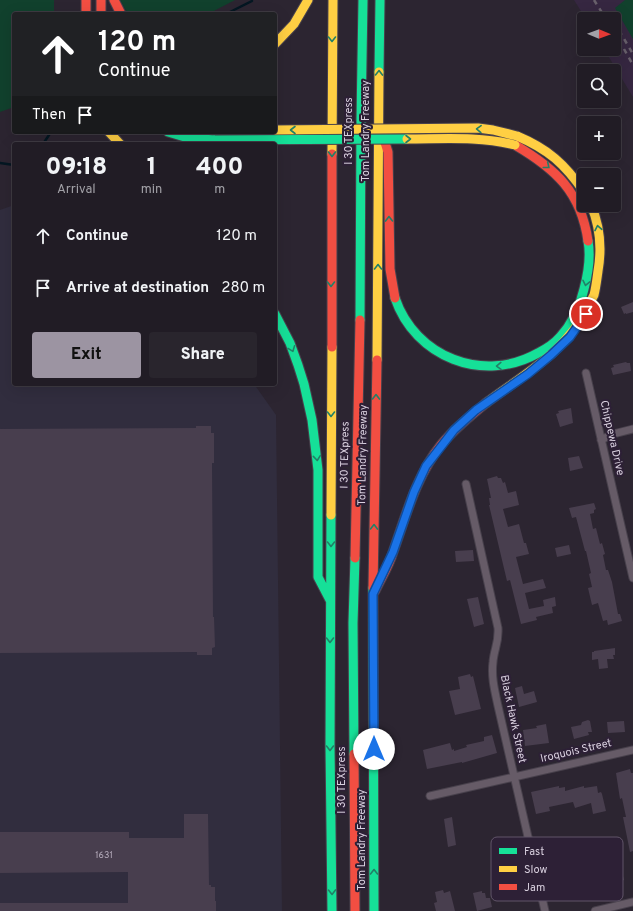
<!DOCTYPE html>
<html lang="en">
<head>
<meta charset="utf-8">
<style>
	:root { --surface:#211c25; --page:#29252d; --text:#f1f3f6; --muted:#a2a1a7; --line:#3e3a42; --accent:#9c94a2 }
	body { margin:0; font-family:Overpass,sans-serif; background:var(--page); color:var(--text); height:100vh; display:flex; flex-direction:column; font-size:15px; white-space:nowrap }
	* { box-sizing:border-box; margin:0 }
	p { font-size:13px; color:var(--muted) }
	.icon { flex:none; width:22px; height:22px; fill:none; stroke:currentColor; stroke-width:2; stroke-linecap:round; stroke-linejoin:round }
	.map { position:relative; flex:1; overflow:hidden }
	.side { position:absolute; left:12px; top:142px; width:265px; height:244px; display:flex; flex-direction:column; background:var(--surface); border-radius:4px; box-shadow:0 4px 16px #0002,0 0 0 1px var(--line) }
	.side>* { flex:none }
	.banner { position:absolute; left:12px; top:12px; width:265px; height:122px; border-radius:4px; box-shadow:0 4px 16px #0002,0 0 0 1px var(--line); background:#202124; color:#fff; overflow:hidden }
	.needle { width:26px; rotate:91deg }
	.tools { position:absolute; left:577px; top:12px; display:grid; gap:8px }
	.tools a { display:grid; place-items:center; width:44px; height:44px; border-radius:4px; background:var(--surface); box-shadow:0 4px 16px #0002,0 0 0 1px var(--line); font-size:20px }
	.pin { position:absolute; display:grid; place-items:center; width:34px; height:34px; color:#fff; margin:-17px; border:2px solid #fff; border-radius:50%; box-shadow:0 1px 4px #0007 }
	.me { position:absolute; width:44px; margin:-22px; rotate:0deg; stroke-linejoin:round; filter:drop-shadow(0 0 3px #0008) }
	.turn { display:flex; align-items:center; gap:14px; height:84px; padding:0 20px; font-size:18px }
	.turn .icon { width:52px; height:52px; stroke-width:2.5 }
	.turn b { display:block; font-size:28px; line-height:34px }
	.then { display:flex; align-items:center; height:38px; padding:0 20px; background:#0003; gap:8px; font-size:15px }
	.eta { display:flex; justify-content:space-evenly; align-items:center; height:68px; text-align:center }
	.eta b { font-size:24px; font-weight:800; line-height:28px }
	.cta { display:flex; gap:8px; margin-top:auto; padding:8px 20px }
	.cta a { flex:1; height:46px; border-radius:4px; background:var(--accent); color:#111; font-size:16px; font-weight:800; line-height:46px; text-align:center }
	.cta a+a { background:var(--page); color:var(--text) }
	ul { padding:0; list-style:none }
	li { display:flex; align-items:center; gap:12px; height:52px; padding:0 20px }
	li div { flex:1 }
	li b { display:block; font-size:15px }
	li em { font-style:normal }
	.map>svg:first-child { display:block }
	.built { fill:#362741 }
	.industrial { fill:#312d3e }
	.green { fill:#11412d }
	.lines { fill:none; stroke-linecap:round; stroke-linejoin:round }
	.stream { stroke:#041722; stroke-width:2.5 }
	.building { fill:#483e4e }
	.street-casing { stroke:#48414c; stroke-width:9 }
	.fast-casing { stroke:#48414c; stroke-width:11 }
	.slow-casing { stroke:#48414c; stroke-width:11 }
	.jam-casing { stroke:#48414c; stroke-width:11 }
	.street { stroke:#665b67; stroke-width:7 }
	.fast { stroke:#16e098; stroke-width:9 }
	.slow { stroke:#ffcf43; stroke-width:9 }
	.jam { stroke:#f24e42; stroke-width:9 }
	.rail { stroke:#68606b; stroke-width:2.5; stroke-dasharray:5 5; stroke-linecap:butt }
	.fast-bridge-casing { stroke:#48414c; stroke-width:11; stroke-linecap:butt }
	.slow-bridge-casing { stroke:#48414c; stroke-width:11; stroke-linecap:butt }
	.fast-bridge { stroke:#16e098; stroke-width:9 }
	.slow-bridge { stroke:#ffcf43; stroke-width:9 }
	.oneway { stroke:#228067 }
	.route-casing { stroke:#114b97; stroke-width:10 }
	.route { stroke:#1a73e8; stroke-width:7 }
	.labels { text-anchor:middle; dominant-baseline:central; stroke-width:4; stroke-linejoin:round; paint-order:stroke }
	.number-label { font-size:9px; fill:#b5acbb }
	.street-label { font-size:11px; fill:#d9d0df; stroke:#2d2036 }
	.key { fill:#2d2036; stroke:#615569; stroke-width:1 }
	.key-label { font-size:11px; fill:#d9d0df }
</style>
</head>
<body>
<div class="map">
<svg width="633" height="911" viewBox="0 0 633 911">
	<rect width="100%" height="100%" fill="#2c2531"/>
	<path class="built" d="M574,0H627L633,10V97L604,49H614V19H586Z"/>
	<path class="industrial" d="M14,205V384H254L276,415L282,911H0V210Z"/>
	<path class="green" d="M0,0H54V14H14V107L0,112Z
		M120,0H235L208,14H128Z
		M625,0H633V39L615,8Z"/>
	<g class="lines">
		<path class="stream" d="M226,14L252,1
			M43,144L51,132
			M0,163L14,165"/>
	</g>
	<path class="building" d="M633,302V312L626,314V313L624,314L621,307Z
		M626,362L627,363H630L631,371L613,375L611,368L614,367L613,365Z
		M571,408L573,423L560,427L556,414L559,413L558,411Z
		M196,426H211V433H214V463H212L213,617H214L215,647L212,648V655H197V652L0,653V429L196,428Z
		M579,456L583,468L570,471L568,458Z
		M497,476L498,478H501L503,483L505,482L508,493L516,491L519,505L503,509L508,527L519,524L524,543H526L529,554L516,557L523,584L543,579L546,588L525,593L529,609L544,606L543,600L555,597L556,606L552,607L553,613L536,617L537,620L521,624L510,580L507,581L489,505H490L489,498H491L487,479Z
		M594,503L596,509L594,510V513L590,514L593,529L596,528L600,544L602,543L605,554L603,555L606,570H608L612,582L618,614H620L622,621L608,625L607,620L603,621L598,603L592,605L588,588L592,587L589,574L591,573L586,551H585L576,517L572,518L569,508Z
		M569,545L571,554L557,557L555,548Z
		M473,550L474,561L456,562L455,551Z
		M478,597L484,624L474,627L467,599Z
		M615,648V655H613L614,659H607L608,668L599,669L598,659L592,660V652H594V651Z
		M470,674L471,677L473,676L481,709L455,715L449,691L460,689L458,677Z
		M522,686L524,694L534,691L537,702L519,707L515,688Z
		M588,720L590,721L592,732H588L589,735L574,739L571,727L581,725L582,722Z
		M624,721L625,732L608,733L607,722Z
		M546,724L549,743L525,746L523,730L537,728L536,726Z
		M492,735L497,753L462,763V762L427,769L423,750L450,743L452,750L454,749V751L467,747L466,745L484,741V737Z
		M630,769L631,773H633V851L630,852L623,817H626L622,798L620,799L616,773Z
		M559,786V788L565,787V791L584,786V788L597,786L598,793L601,792L602,794L606,811L593,814L591,803L575,808L573,802L549,807L550,811L536,814L531,792Z
		M184,814H208L209,885H211V887H215V901H216V911H0V903H128V872L0,873V832H129V838H184Z
		M452,817L456,845L448,847L444,819Z
		M616,857L619,869L621,868L624,880L618,882V885L599,890L575,894V893L556,897L552,878L571,874L570,869L606,860V859Z
		M443,890L444,893L450,891L455,911H436L434,903L437,902L435,892Z
		M482,891V893H485L486,898H490L492,907L477,911L473,893Z"/>
	<g class="lines">
		<g class="street-casing">
			<path id="street" d="M586,373L633,578
				M601,440L613,434L633,429
				M466,484L498,628C499,643 494,649 493,662C491,677 495,692 498,706L545,911
				M430,796L633,750
				M595,911L633,902"/>
		</g>
		<g class="fast-casing">
			<path id="fast" d="M379,72L380,0
				M168,132L188,138L215,140
				M395,298C415,357 483,384 538,353C546,349 554,344 560,337C572,324 580,306 584,289C588,274 591,257 588,241
				M275,314L290,343L298,365L304,384L312,420L318,470V577L330,600
				M360,320L361,120L363,0
				M331,515L330,745L332,911
				M373,588L374,911
				M354,754L353,623L355,558"/>
		</g>
		<g class="slow-casing">
			<path id="slow" d="M275,44L294,24L308,0
				M109,132L120,144
				M517,136C548,149 565,164 584,192
				M332,154L333,0
				M377,360L379,72
				M486,403C523,375 566,352 587,308C589,304 592,299 594,295C596,287 597,278 598,271C602,248 600,226 591,205
				M331,515L332,347"/>
		</g>
		<g class="jam-casing">
			<path id="jam" d="M86,0V14
				M101,0V14
				M114,0L121,14
				M381,130L388,152L390,269L395,298
				M515,145C556,169 581,192 588,241
				M332,347V154
				M355,558L360,320
				M373,588L377,360
				M375,591C381,578 389,566 393,552C406,516 416,476 441,445C454,429 470,416 486,403
				M354,754L355,911"/>
		</g>
		<use href="#street" class="street"/>
		<use href="#fast" class="fast"/>
		<use href="#slow" class="slow"/>
		<use href="#jam" class="jam"/>
		<path class="rail" d="M594,0L606,19
			M614,22L633,54
			M624,49L633,65"/>
		<g class="fast-bridge-casing">
			<path id="fast-bridge" d="M215,140L407,139"/>
		</g>
		<g class="slow-bridge-casing">
			<path id="slow-bridge" d="M275,130L478,128L493,130L517,136
				M407,139C443,139 480,136 515,145"/>
		</g>
		<use href="#fast-bridge" class="fast-bridge"/>
		<use href="#slow-bridge" class="slow-bridge"/>
	</g>
	<defs><path id="oneway-chevron" d="M-2-3.5L2.5 0L-2 3.5" fill="none" stroke-width="1.6" stroke-linecap="round" stroke-linejoin="round"/></defs>
	<g class="oneway">
		<use href="#oneway-chevron" transform="translate(332 39) rotate(90)"/>
		<use href="#oneway-chevron" transform="translate(379 73) rotate(-89)"/>
		<use href="#oneway-chevron" transform="translate(479 129) rotate(-178)"/>
		<use href="#oneway-chevron" transform="translate(293 130) rotate(180)"/>
		<use href="#oneway-chevron" transform="translate(408 139)"/>
		<use href="#oneway-chevron" transform="translate(332 154) rotate(90)"/>
		<use href="#oneway-chevron" transform="translate(547 166) rotate(39)"/>
		<use href="#oneway-chevron" transform="translate(389 219) rotate(-91)"/>
		<use href="#oneway-chevron" transform="translate(598 228) rotate(-101)"/>
		<use href="#oneway-chevron" transform="translate(378 267) rotate(-90)"/>
		<use href="#oneway-chevron" transform="translate(586 283) rotate(102)"/>
		<use href="#oneway-chevron" transform="translate(331 284) rotate(90)"/>
		<use href="#oneway-chevron" transform="translate(292 349) rotate(69)"/>
		<use href="#oneway-chevron" transform="translate(499 366) rotate(178)"/>
		<use href="#oneway-chevron" transform="translate(376 397) rotate(-89)"/>
		<use href="#oneway-chevron" transform="translate(331 414) rotate(90)"/>
		<use href="#oneway-chevron" transform="translate(317 458) rotate(84)"/>
		<use href="#oneway-chevron" transform="translate(374 527) rotate(-89)"/>
		<use href="#oneway-chevron" transform="translate(331 544) rotate(90)"/>
		<use href="#oneway-chevron" transform="translate(330 640) rotate(90)"/>
		<use href="#oneway-chevron" transform="translate(330 748) rotate(90)"/>
		<use href="#oneway-chevron" transform="translate(374 872) rotate(-90)"/>
		<use href="#oneway-chevron" transform="translate(332 892) rotate(89)"/>
	</g>
	<g class="lines">
		<g class="route-casing">
			<path id="route" d="M374,749L373,594L393,552L414,492L426,466L454,430L476,410L528,374L551,355L570,337L586,314"/>
		</g>
		<use href="#route" class="route"/>
	</g>
	<g class="labels">
		<g class="number-label">
			<text x="104" y="855">1631</text>
		</g>
		<g class="street-label">
			<text transform="translate(349 131) rotate(-90)">I 30 TEXpress</text>
			<text transform="translate(366 131) rotate(-90)">Tom Landry Freeway</text>
			<text transform="translate(612 438) rotate(77)">Chippewa Drive</text>
			<text transform="translate(345 455) rotate(-89)">I 30 TEXpress</text>
			<text transform="translate(363 455) rotate(-89)">Tom Landry Freeway</text>
			<text transform="translate(513 719) rotate(78)">Black Hawk Street</text>
			<text transform="translate(576 751) rotate(-13)">Iroquois Street</text>
			<text transform="translate(342 780) rotate(-90)">I 30 TEXpress</text>
			<text transform="translate(362 840) rotate(-90)">Tom Landry Freeway</text>
		</g>
	</g>
	<rect x="491" y="837" width="132" height="64" rx="6" class="key"/>
	<rect x="499" y="848" width="18" height="6" fill="#16e098"/>
	<rect x="499" y="866" width="18" height="6" fill="#ffcf43"/>
	<rect x="499" y="884" width="18" height="6" fill="#f24e42"/>
	<g class="key-label">
		<text x="524" y="855">Fast</text>
		<text x="524" y="873">Slow</text>
		<text x="524" y="891">Jam</text>
	</g>
</svg>
<div class="tools">
<a><svg class="needle" viewBox="-14 -14 28 28"><path d="M0-13l5 13h-10z" fill="#e53935"/><path d="M0 13l5-13h-10z" fill="#a2a1a7"/></svg></a>
<a><svg class="icon" aria-label="search" viewBox="0 0 24 24"><circle cx="10" cy="10" r="6"/><path d="M15 15l6 6"/></svg></a>
<a>+</a>
<a>−</a>
</div>
<div class="pin" style="left:586px;top:314px;background:#d93025"><svg class="icon" aria-label="arrive" viewBox="0 0 24 24"><path d="M6 21V4h12l-3 4 3 4H6"/></svg></div>
<svg class="me" style="left:374px;top:749px" viewBox="-20 -20 40 40"><circle r="19" fill="#fff"/><path d="M0-13L10 11 0 6-10 11z" fill="#1a73e8"/></svg>
<div class="banner">
<div class="turn"><svg class="icon" aria-label="ahead" viewBox="0 0 24 24"><path d="M12 20V5M6 11l6-6 6 6"/></svg><div><b>120 m</b>Continue</div></div>
<div class="then">Then<svg class="icon" aria-label="arrive" viewBox="0 0 24 24"><path d="M6 21V4h12l-3 4 3 4H6"/></svg></div>
</div>
<section class="side">
<div class="eta">
<div><b>09:18</b><p>Arrival</p></div>
<div><b>1</b><p>min</p></div>
<div><b>400</b><p>m</p></div>
</div>
<ul>
<li><svg class="icon" aria-label="ahead" viewBox="0 0 24 24"><path d="M12 20V5M6 11l6-6 6 6"/></svg><div><b>Continue</b></div><em>120 m</em></li>
<li><svg class="icon" aria-label="arrive" viewBox="0 0 24 24"><path d="M6 21V4h12l-3 4 3 4H6"/></svg><div><b>Arrive at destination</b></div><em>280 m</em></li>
</ul>
<div class="cta"><a>Exit</a><a>Share</a></div>
</section>
</div>
</body>
</html>
